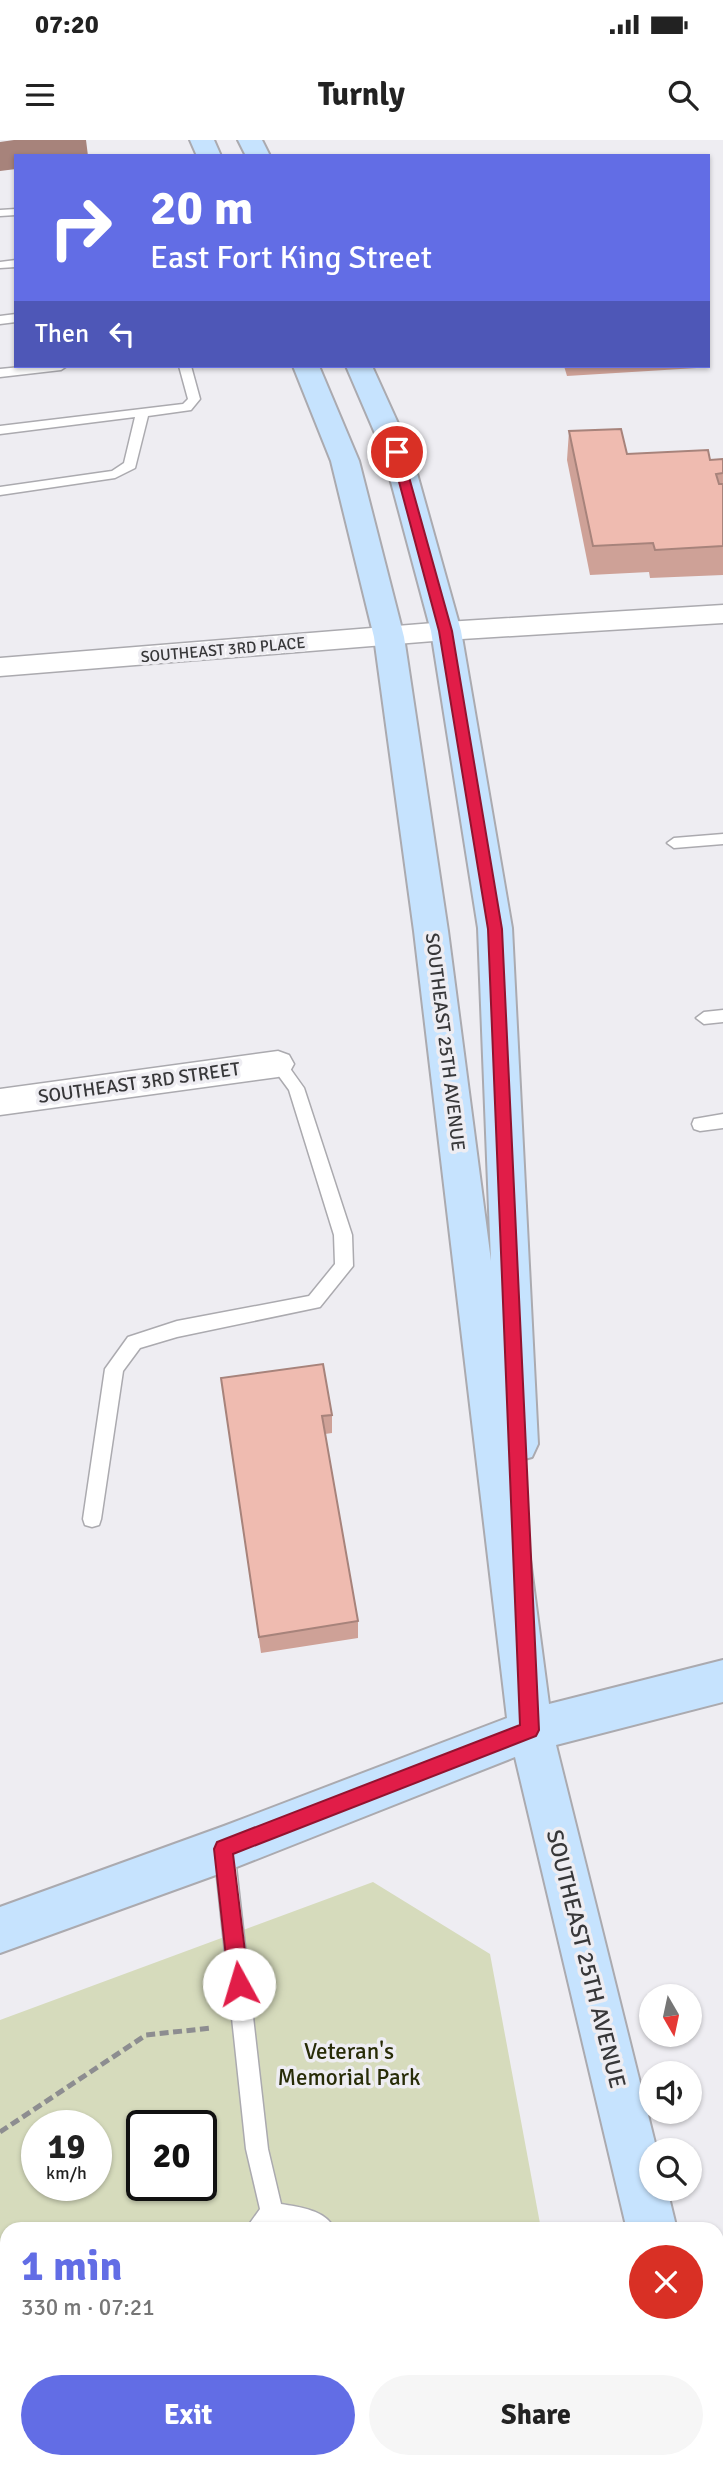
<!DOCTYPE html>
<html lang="en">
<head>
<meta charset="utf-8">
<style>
	:root { --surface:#fff; --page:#f6f6f6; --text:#222; --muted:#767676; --accent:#626de5 }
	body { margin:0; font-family:Signika,sans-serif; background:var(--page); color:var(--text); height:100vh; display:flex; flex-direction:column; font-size:26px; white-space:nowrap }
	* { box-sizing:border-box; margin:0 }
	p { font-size:23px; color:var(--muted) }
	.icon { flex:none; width:38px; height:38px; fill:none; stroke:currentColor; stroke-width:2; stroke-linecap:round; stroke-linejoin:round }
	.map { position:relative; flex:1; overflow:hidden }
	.panel { position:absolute; left:0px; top:2082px; width:724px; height:247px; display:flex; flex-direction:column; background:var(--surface); border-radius:21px 21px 0 0; box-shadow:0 2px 5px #0004 }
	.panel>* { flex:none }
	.guide { position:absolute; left:14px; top:14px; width:696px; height:214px; border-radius:0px; box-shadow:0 2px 5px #0004; background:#626de5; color:#fff; overflow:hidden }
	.needle { width:46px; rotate:171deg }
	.buttons { position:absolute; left:639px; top:1844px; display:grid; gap:14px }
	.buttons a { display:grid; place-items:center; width:63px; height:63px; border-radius:50%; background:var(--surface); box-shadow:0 2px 5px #0004; font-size:35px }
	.speed { position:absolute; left:21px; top:1970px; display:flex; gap:14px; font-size:35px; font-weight:700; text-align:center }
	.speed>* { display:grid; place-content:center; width:91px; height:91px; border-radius:50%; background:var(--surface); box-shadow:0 2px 5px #0004; line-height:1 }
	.speed small { font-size:18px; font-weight:400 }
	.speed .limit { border:4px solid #111; border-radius:10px; background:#fff; color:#111 }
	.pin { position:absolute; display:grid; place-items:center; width:60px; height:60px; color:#fff; margin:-30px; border:4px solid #fff; border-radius:50%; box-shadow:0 2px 7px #0007 }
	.me { position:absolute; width:77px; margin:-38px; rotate:354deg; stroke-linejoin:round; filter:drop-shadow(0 0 5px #0008) }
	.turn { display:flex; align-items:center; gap:24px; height:147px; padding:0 21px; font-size:32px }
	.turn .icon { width:91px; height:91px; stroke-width:2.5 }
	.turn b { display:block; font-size:49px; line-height:60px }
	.then { display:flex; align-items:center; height:66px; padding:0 21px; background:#0003; gap:14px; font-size:26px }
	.round { display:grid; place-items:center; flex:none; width:74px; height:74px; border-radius:37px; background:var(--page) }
	.head { display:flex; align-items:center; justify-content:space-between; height:119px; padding:0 21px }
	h1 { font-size:42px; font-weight:700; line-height:52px; color:var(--accent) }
	.action { display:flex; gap:14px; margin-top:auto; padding:14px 21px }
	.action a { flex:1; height:80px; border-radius:42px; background:var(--accent); color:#fff; font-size:28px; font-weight:700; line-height:80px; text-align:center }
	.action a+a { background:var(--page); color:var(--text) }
	.status { display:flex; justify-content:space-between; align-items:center; height:49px; padding:0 35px; background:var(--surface); direction:ltr }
	.status svg { height:19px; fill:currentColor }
	header { display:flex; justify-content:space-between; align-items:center; height:91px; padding:0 21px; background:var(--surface); font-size:32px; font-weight:700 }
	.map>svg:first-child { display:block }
	.green { fill:#d6dbbc; fill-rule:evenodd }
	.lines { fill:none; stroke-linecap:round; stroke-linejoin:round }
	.lane-casing { stroke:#abaaaf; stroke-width:3 }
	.street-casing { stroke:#abaaaf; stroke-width:3 }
	.secondary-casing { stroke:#abaaaf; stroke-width:4 }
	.path { stroke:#8d8d90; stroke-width:5; stroke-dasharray:9 4.5; stroke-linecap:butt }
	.lane { fill:#fff; fill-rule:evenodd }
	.street { fill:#fff; fill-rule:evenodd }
	.secondary { fill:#c6e3fe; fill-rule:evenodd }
	.wall { fill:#cea197 }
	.shaded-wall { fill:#a7837b }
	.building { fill:#efbbb0; stroke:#a7837b; stroke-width:2 }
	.route { fill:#e11d48; stroke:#92132f; stroke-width:2 }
	.labels { text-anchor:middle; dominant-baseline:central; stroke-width:7; stroke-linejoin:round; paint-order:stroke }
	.far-street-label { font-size:16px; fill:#373739; stroke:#eeedf2 }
	.street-label { font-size:19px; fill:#373739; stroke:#eeedf2 }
	.near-street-label { font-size:23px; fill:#373739; stroke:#eeedf2 }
	.near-park-label { font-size:23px; fill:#282c07; stroke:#eeedf2 }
</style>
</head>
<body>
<div class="status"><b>07:20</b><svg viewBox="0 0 49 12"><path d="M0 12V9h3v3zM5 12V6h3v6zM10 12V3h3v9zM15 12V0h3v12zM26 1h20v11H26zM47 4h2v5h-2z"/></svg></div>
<header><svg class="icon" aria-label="menu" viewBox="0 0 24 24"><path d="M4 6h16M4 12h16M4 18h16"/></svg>Turnly<svg class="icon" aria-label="search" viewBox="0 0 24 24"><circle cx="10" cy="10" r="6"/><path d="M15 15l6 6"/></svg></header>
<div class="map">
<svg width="723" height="2329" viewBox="0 0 723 2329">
	<rect width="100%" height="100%" fill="#eeedf2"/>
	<path class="green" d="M373,1742L490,1814L541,2089L7,2090V2322H584L585,2329H0V1880ZM37,1986H96V2046H37ZM142,1986H201V2046H142Z"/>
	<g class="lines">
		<g class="lane-casing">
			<path id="lane" d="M16,69V75L0,76V70Z
				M16,120V127L0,128V122Z
				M16,174V182L0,184V176Z
				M31,226H67L61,230L0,237V229Z
				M179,226H191L200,259L191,270L148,276L135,328L115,338L0,355V347L112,331L124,323L135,277L0,294V286L183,264L188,259Z
				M723,694V704L674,708L667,703L674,698Z
				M723,870V882L704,884L696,878L704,872Z
				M278,918L284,920L304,948L352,1095L353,1126L320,1167L177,1197L140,1208L123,1231L101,1379L99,1385L92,1387L85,1385L83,1379L105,1229L128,1197L177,1181L309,1156L335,1124L334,1095L289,950L270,924Z
				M723,974V988L700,991L694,989L692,984L694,979Z
				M224,1699L231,1702L234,1709L268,2009L281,2064C299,2067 327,2070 335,2090H298L276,2085L272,2090H245L260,2069L246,2009L214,1709L217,1702Z
				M84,2322H108L105,2329H81Z"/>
		</g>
		<g class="street-casing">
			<path id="street" d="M723,465V483L446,500L0,536V518L446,482Z
				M278,911L289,915L294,924L289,933L278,937L0,975V949Z"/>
		</g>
		<g class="secondary-casing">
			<path id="secondary" d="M190,0H214L221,16H197Z
				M238,0H262L270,16H246Z
				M293,226H319L359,321L404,497L448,791L491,1121L478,788L431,491L383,312L346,226H372L411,312L461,491L512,788L538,1304L532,1317L517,1321L549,1564L723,1520V1562L556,1605L657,2011H651V2049H667L677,2090H627L515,1617L224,1732L0,1813V1767L224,1686L507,1578L414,791L374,497L331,321Z
				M718,2299L723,2301V2329H685L683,2322H718Z"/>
		</g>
		<path class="path" d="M0,1992L146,1895L211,1888
			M0,2302L7,2308
			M17,2322L18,2329"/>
		<use href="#lane" class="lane"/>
		<use href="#street" class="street"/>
		<use href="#secondary" class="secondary"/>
	</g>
	<path class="wall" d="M564,226H697V228L567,236Z
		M569,291L627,314L710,320L723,319V435L650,438L649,432L590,435L567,320Z
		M224,1257L332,1275V1293L325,1294L358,1481V1498L261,1513Z"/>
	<path class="shaded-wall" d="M14,0H86L88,16H16V29L0,31V2Z"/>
	<path class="building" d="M621,289L627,314L708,310L710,320L723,319V333L716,334L719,344H723V406L655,410L653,403L593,406L569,291Z
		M323,1224L332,1275L322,1276L358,1481L259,1497L221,1238Z"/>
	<path class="route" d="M397,308L402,312L452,491L502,789L539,1590L536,1596L233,1714L249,1844L246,1851L239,1854L232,1851L229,1844L214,1709L217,1702L520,1585L488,789L439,491L391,312Z"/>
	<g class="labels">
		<g class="far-street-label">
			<text transform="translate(223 510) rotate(-5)">SOUTHEAST 3RD PLACE</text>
		</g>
		<g class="street-label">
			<text transform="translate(445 902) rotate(83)">SOUTHEAST 25TH AVENUE</text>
			<text transform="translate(139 943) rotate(-8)">SOUTHEAST 3RD STREET</text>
		</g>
		<g class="near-street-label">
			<text transform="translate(586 1819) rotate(76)">SOUTHEAST 25TH AVENUE</text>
		</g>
		<g class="near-park-label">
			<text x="349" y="1911">Veteran's<tspan x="349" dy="26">Memorial Park</tspan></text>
		</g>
	</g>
</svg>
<div class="buttons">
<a><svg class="needle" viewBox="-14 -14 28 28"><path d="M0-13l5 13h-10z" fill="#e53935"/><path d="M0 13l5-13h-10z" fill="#767676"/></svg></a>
<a><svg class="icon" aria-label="sound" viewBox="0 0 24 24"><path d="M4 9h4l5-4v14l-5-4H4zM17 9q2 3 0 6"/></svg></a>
<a><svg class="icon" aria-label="search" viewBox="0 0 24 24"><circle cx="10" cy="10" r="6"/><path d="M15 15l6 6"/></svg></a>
</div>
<div class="speed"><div>19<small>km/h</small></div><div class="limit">20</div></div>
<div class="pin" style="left:397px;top:312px;background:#d93025"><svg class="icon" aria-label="arrive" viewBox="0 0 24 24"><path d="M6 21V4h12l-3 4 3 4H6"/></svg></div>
<svg class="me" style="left:239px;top:1844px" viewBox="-20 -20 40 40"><circle r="19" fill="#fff"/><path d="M0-13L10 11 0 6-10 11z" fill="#e11d48"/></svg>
<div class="guide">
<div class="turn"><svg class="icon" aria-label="right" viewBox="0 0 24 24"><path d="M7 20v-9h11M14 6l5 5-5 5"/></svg><div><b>20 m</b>East Fort King Street</div></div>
<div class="then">Then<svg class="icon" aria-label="left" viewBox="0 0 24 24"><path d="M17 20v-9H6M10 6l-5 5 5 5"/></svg></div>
</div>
<section class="panel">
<div class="head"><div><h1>1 min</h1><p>330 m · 07:21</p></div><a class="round" style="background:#d93025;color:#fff"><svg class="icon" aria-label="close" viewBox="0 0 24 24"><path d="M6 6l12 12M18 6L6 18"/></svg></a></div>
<div class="action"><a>Exit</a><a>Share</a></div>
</section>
</div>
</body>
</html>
